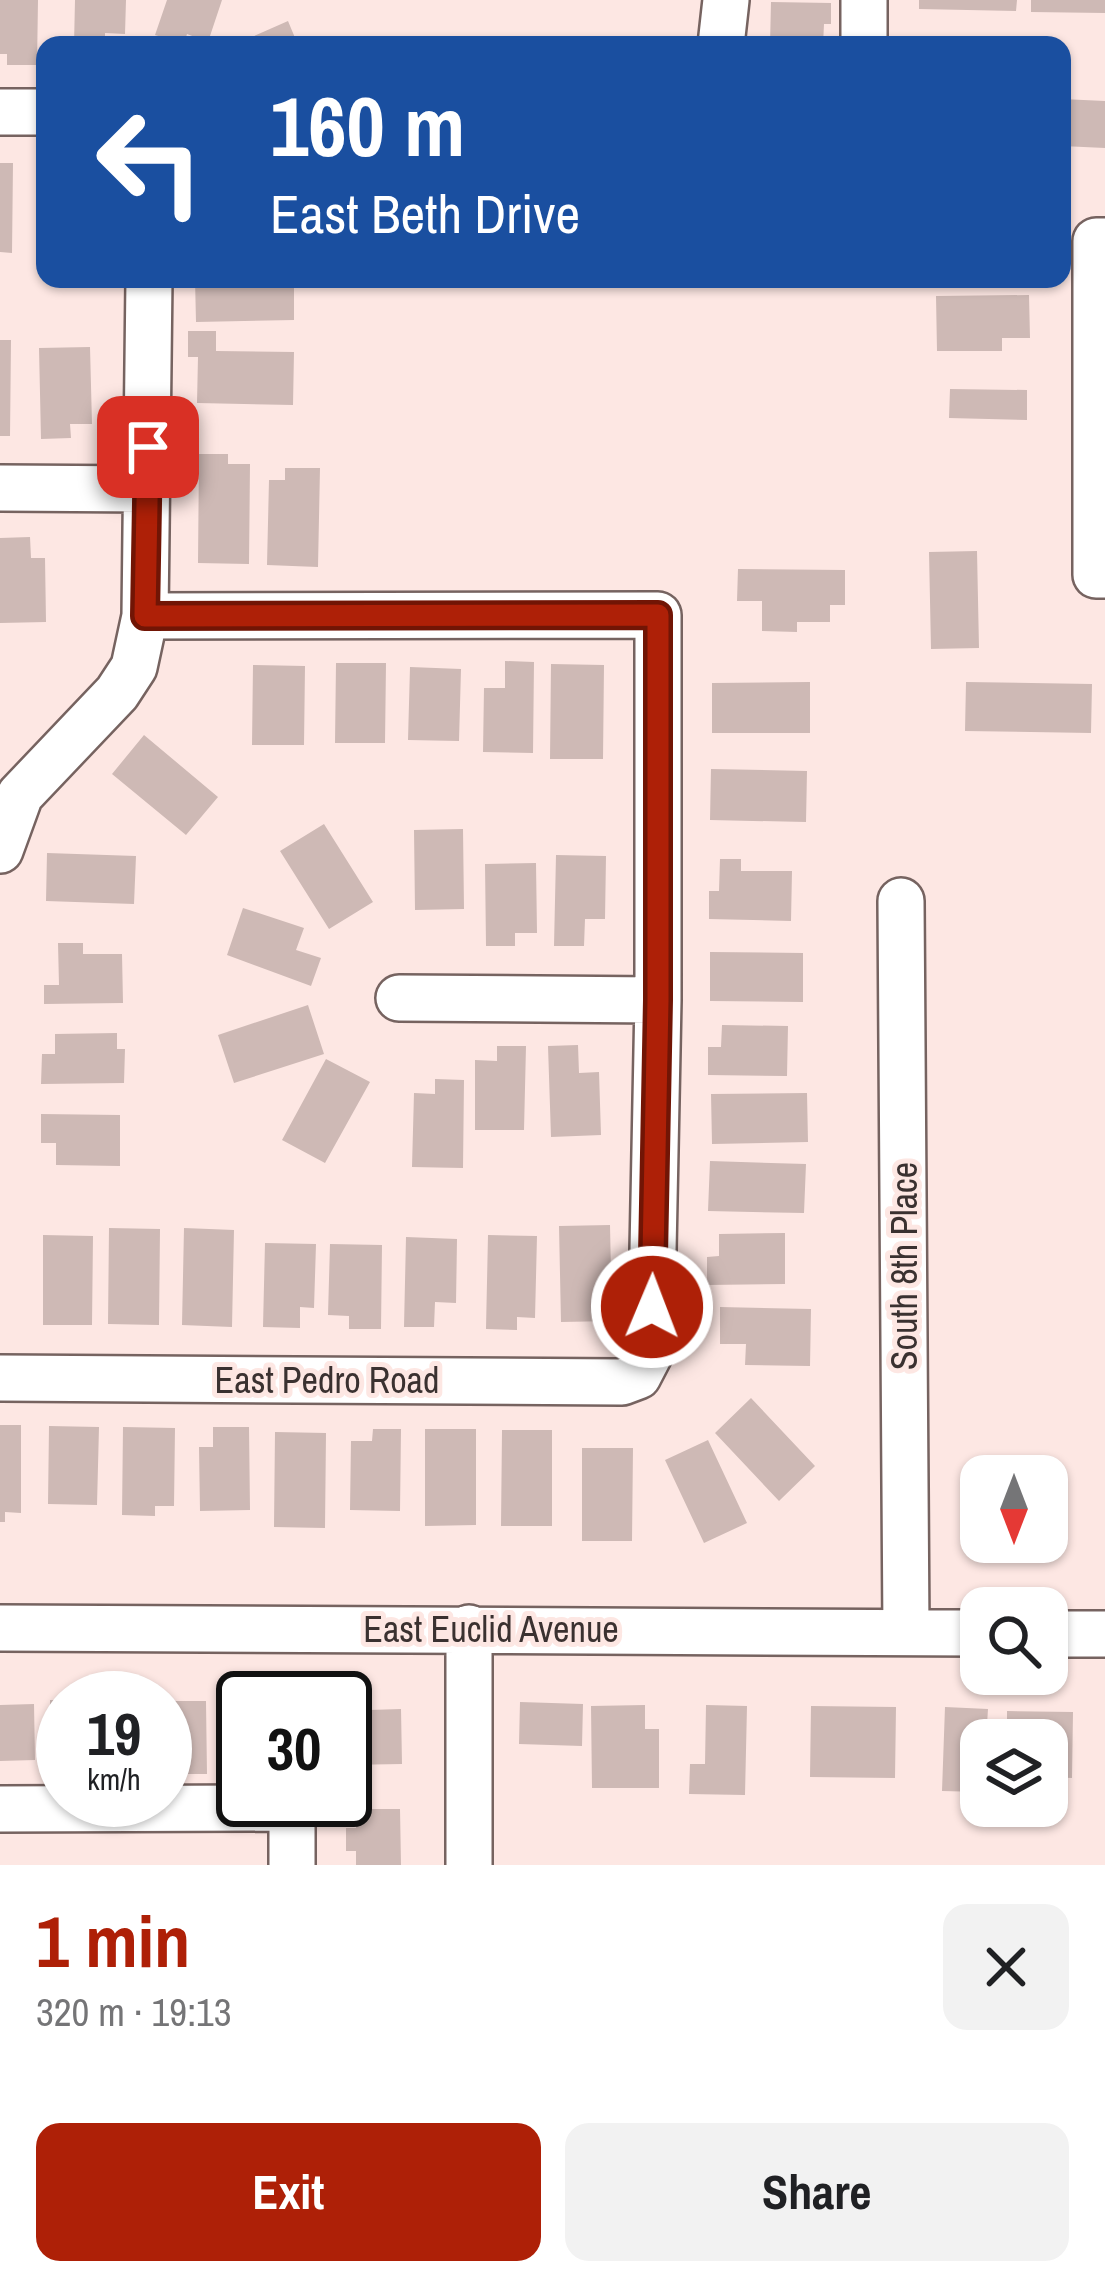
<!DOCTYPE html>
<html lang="en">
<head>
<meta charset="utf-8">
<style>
	:root { --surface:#fff; --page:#f2f2f2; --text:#202124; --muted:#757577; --accent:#ae2007 }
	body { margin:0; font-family:"Archivo Narrow",sans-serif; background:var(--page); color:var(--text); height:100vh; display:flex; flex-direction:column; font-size:45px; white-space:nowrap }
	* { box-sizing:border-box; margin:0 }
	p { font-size:39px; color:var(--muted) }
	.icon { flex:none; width:66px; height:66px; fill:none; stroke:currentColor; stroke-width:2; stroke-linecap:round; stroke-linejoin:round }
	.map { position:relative; height:1865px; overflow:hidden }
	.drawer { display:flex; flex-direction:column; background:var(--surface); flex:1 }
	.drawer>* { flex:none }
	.top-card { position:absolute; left:36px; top:36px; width:1035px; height:252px; border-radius:24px; box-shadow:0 3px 9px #0004; background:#1a4fa0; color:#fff; overflow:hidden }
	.needle { width:78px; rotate:180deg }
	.controls { position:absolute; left:960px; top:1455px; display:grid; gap:24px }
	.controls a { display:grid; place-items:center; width:108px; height:108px; border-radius:24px; background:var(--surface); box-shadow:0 3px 9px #0004; font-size:60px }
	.speed { position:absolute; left:36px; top:1671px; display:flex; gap:24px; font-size:60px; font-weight:700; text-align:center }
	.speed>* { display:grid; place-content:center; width:156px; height:156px; border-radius:50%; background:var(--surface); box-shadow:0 3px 9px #0004; line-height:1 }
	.speed small { font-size:30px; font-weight:400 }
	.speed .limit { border:6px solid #111; border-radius:18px; background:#fff; color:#111 }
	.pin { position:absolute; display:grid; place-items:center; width:102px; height:102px; color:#fff; margin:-51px; border-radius:24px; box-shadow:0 6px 18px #0006 }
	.me { position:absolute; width:132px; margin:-66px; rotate:1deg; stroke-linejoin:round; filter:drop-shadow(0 0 9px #0008) }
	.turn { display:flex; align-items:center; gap:42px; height:252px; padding:0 36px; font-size:54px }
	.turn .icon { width:156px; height:156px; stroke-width:2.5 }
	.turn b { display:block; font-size:84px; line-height:102px }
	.round { display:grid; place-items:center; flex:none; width:126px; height:126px; border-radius:24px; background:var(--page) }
	.head { display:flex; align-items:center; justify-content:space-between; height:204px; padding:0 36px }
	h1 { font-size:72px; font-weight:700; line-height:90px; color:var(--accent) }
	.button { display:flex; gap:24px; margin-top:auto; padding:24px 36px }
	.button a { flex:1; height:138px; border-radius:24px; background:var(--accent); color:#fff; font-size:48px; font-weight:700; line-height:138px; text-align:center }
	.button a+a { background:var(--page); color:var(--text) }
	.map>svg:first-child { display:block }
	.building { fill:#ceb9b5 }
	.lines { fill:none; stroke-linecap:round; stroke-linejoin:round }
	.minor-casing { stroke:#766360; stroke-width:50 }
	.minor { stroke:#fff; stroke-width:45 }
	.route-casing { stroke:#711505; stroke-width:30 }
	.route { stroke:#ae2007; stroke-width:21 }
	.labels { text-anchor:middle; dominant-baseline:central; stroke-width:10; stroke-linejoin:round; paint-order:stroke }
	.street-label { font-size:36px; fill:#3a3130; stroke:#fde7e3 }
</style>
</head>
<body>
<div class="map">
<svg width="1105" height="1865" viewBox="0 0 1105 1865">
	<rect width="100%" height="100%" fill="#fde7e3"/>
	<path class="building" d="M0,0H38L37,65H7V54H0Z
		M75,0H126L125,34L105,33V45H74Z
		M167,0H222L208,42L187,34L184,44L155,35Z
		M919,0H1017L1016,11L919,9Z
		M1031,0H1105V13L1031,12Z
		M771,2L831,3V24H824L823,45H770Z
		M288,21L298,45H234Z
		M1062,99L1105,101V148L1062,146Z
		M0,163H13L12,253L0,252Z
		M37,163H45V256H36Z
		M195,279H294V320L196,322Z
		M1029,295L1030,338H1002V351H937L936,296Z
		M188,331H216V351L294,352L293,405L197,403L198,357H188Z
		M0,340H11L10,436H0Z
		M90,347L92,424H70L71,438L41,439L39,348Z
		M950,389L1027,390V420L949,418Z
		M199,454H228V464H250L249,564L198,563Z
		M285,468H320L318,567L267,565L269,480H285Z
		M30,537L31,558H45L46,622L0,623V538Z
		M977,551L979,648L931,649L929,552Z
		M738,569L845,570V605H830V622H797V632L762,631V601H737Z
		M505,661L534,662L533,753L483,752L484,688H505Z
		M336,663H386L385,743H335Z
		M551,664L604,665L603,759H550Z
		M253,665L305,666L304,745H252Z
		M410,667L461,669L459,741L408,740Z
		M810,682V733H712V683Z
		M966,682L1092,684L1091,733L965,731Z
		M144,735L218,797L186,835L112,774Z
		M711,769L807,771L806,822L710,820Z
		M324,824L373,902L329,929L280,851Z
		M463,829L464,909L415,910L414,830Z
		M47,853L136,856L134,904L46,901Z
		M556,855L606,856L605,919H585L584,946H554Z
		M720,859H741V871H792L791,921L709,919V891H719Z
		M536,863L537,933H515V946H486L485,864Z
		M243,908L304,928L296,950L321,958L311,986L227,955Z
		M58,943H83V954H122L123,1003L44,1004V985H59Z
		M710,952L803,953V1002L710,1001Z
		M308,1005L324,1054L234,1083L218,1035Z
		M722,1025L788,1026L787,1076L708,1075V1047H721Z
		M117,1033V1049H125L124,1083L41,1084L42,1054H55V1034Z
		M578,1045L579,1073L599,1072L601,1135L551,1137L548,1046Z
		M497,1046H526L524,1130H475V1060L497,1061Z
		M326,1059L370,1082L325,1163L282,1140Z
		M435,1079L464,1080L463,1168L412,1167L414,1093L435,1094Z
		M807,1093L808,1142L712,1144L711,1094Z
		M41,1114L120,1115V1166L56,1165V1143H41Z
		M710,1161L806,1164L804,1213L708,1211Z
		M610,1225L612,1321L561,1322L559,1226Z
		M109,1228L160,1229L159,1325L108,1324Z
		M184,1228L234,1230L232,1327L182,1325Z
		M785,1233V1284L707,1285V1257L719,1256V1234Z
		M43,1235L93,1236L92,1325H43Z
		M488,1235L537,1236L535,1318L517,1317V1330L486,1329Z
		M406,1237L457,1239L456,1303L435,1302L434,1327H404Z
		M265,1243L316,1244L314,1308L300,1307V1328L263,1327Z
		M330,1244L382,1245L381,1329H349V1316L328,1315Z
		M720,1307L811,1309L810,1366L745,1365L746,1344H720Z
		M751,1398L815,1466L779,1501L715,1433Z
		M0,1425H21V1513L5,1512V1522H0Z
		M49,1426L99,1427L97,1505L48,1504Z
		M123,1427L175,1428L174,1506H155V1516L122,1515Z
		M213,1427H249L250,1510L200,1511L199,1447H213Z
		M373,1429H401L400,1511L350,1510L351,1441H372Z
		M425,1429H476V1525L425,1526Z
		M502,1430H552V1526H501Z
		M275,1432L326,1433L325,1528L274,1527Z
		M708,1440L747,1523L704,1543L665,1460Z
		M582,1448H633L632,1541H582Z
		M369,1693V1710L401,1709L402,1764L345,1765V1698H330V1694Z
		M50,1700H63V1742H50Z
		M165,1701H206L207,1774H165Z
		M520,1702L583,1704L582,1746L519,1744Z
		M34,1704L35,1760L0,1761V1705Z
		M645,1705V1729H659V1788H592L591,1706Z
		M706,1705L747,1706L745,1795L689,1794L690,1764H705Z
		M222,1706H243V1760H223Z
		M811,1706L896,1707L895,1778L810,1777Z
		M945,1707L988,1709L986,1740H981V1792L942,1791Z
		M1007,1711L1073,1712L1072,1778L1047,1777V1740H1007Z
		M356,1809H400L401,1865H356V1851H346V1828H356Z"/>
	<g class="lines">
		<g class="minor-casing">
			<path id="minor" d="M864,0V45
				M721,45L726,0
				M0,112H45
				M1105,241H1096V575H1105
				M0,488L148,489
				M0,850L20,795L117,693L134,667L145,616L149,279
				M901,901L906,1632
				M399,998L658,1000
				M0,1378L622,1382L638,1376L651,1351L658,1000V615L145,616
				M0,1628L981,1633
				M1047,1634H1105
				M0,1809L292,1808V1865
				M469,1865V1628"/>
		</g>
		<use href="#minor" class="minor"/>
	</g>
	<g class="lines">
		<g class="route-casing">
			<path id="route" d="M148,447L145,616L658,615V1000L652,1307"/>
		</g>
		<use href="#route" class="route"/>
	</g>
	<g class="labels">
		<g class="street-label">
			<text transform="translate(904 1266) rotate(-90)">South 8th Place</text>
			<text x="327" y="1380">East Pedro Road</text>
			<text x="491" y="1629">East Euclid Avenue</text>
		</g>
	</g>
</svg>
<div class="controls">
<a><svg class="needle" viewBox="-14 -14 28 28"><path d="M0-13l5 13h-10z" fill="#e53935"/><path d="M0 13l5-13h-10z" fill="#757577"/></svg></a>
<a><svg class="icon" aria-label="search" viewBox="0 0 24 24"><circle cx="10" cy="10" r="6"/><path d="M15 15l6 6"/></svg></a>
<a><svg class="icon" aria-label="layers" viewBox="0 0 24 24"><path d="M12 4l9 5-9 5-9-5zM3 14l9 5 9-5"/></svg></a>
</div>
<div class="speed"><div>19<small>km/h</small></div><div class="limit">30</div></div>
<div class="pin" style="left:148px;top:447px;background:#d93025"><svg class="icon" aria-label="arrive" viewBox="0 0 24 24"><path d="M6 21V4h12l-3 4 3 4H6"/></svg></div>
<svg class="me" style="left:652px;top:1307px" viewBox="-20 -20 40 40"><circle r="17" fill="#ae2007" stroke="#fff" stroke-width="3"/><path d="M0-11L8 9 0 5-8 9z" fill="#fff"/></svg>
<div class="top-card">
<div class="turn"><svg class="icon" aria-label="left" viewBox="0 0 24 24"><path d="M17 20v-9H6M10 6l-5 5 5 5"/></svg><div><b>160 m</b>East Beth Drive</div></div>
</div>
</div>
<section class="drawer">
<div class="head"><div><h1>1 min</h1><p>320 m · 19:13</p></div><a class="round"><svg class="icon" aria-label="close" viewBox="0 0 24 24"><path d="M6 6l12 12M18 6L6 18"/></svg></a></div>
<div class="button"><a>Exit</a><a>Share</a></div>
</section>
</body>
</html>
